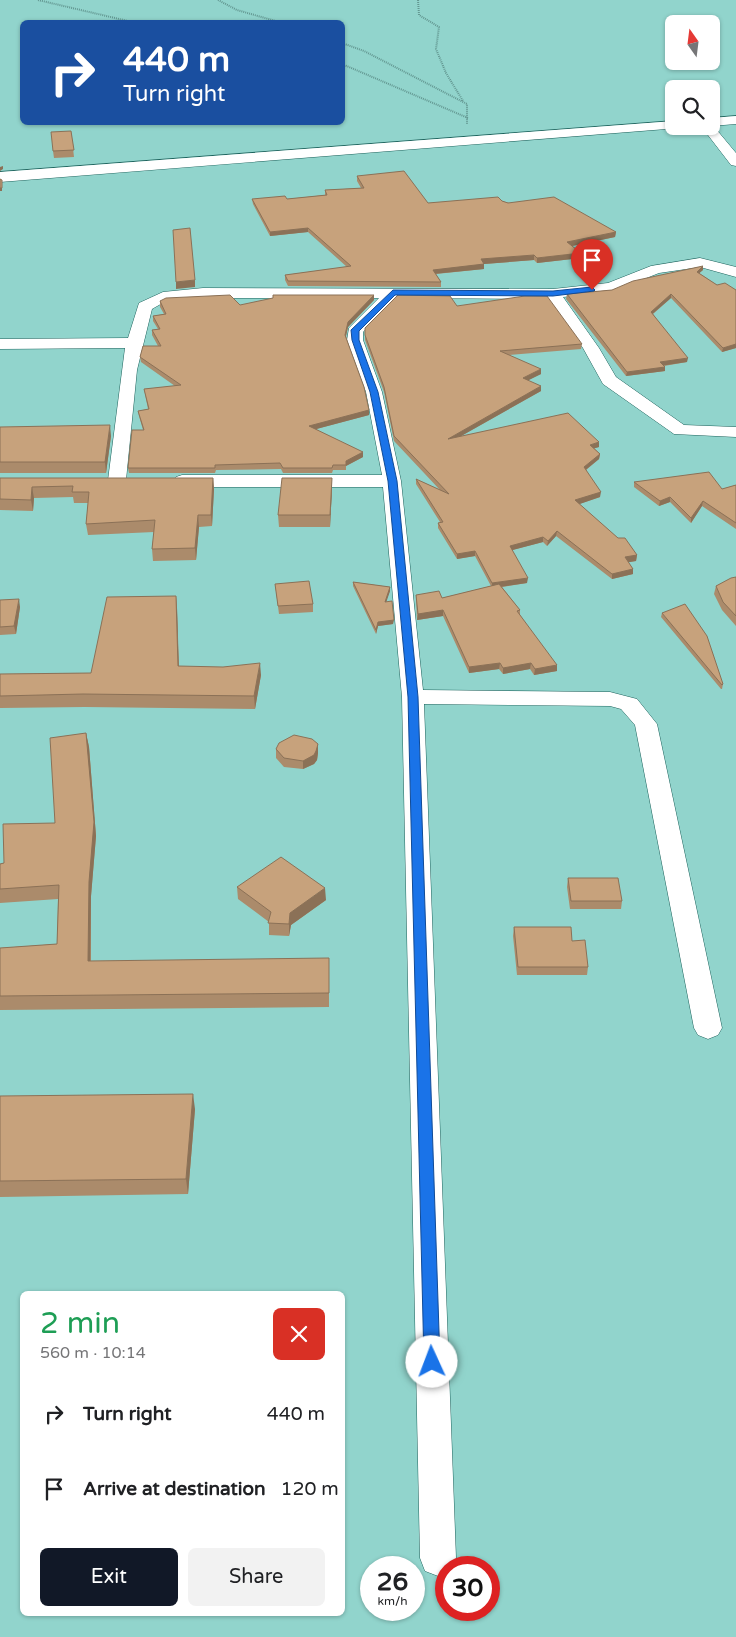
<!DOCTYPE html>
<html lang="en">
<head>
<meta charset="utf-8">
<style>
	:root { --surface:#fff; --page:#f2f2f2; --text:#202124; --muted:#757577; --accent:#111827 }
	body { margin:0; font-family:"Varela Round",sans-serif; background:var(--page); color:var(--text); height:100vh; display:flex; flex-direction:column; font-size:19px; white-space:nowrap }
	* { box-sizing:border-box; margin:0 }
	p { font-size:16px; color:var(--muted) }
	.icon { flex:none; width:28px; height:28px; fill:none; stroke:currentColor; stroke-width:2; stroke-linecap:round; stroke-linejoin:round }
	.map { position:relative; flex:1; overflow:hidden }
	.panel { position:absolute; left:20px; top:1291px; width:325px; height:325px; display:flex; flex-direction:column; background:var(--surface); border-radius:8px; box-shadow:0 1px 4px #0004 }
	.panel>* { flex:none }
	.top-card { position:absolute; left:20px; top:20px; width:325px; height:105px; border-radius:8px; box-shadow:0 1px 4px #0004; background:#1a4fa0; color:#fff; overflow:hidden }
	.needle { width:32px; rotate:346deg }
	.tools { position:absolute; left:665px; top:15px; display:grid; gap:10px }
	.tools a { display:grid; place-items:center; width:55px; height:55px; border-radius:8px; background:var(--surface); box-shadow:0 1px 4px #0004; font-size:25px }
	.speed { position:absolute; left:360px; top:1556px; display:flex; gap:10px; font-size:25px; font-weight:700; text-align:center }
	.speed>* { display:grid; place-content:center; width:65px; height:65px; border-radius:50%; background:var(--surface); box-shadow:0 1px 4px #0004; line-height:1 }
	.speed small { font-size:12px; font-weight:400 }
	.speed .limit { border:8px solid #d22; background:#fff; color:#111 }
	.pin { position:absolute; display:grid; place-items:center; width:42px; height:42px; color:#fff; margin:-51px -21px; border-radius:50% 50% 50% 0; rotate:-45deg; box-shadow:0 0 5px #0007 }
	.pin .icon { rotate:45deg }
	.me { position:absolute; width:55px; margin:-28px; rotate:358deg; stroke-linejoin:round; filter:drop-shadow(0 0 4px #0008) }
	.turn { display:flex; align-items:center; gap:18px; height:105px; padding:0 20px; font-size:22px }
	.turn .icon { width:65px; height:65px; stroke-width:2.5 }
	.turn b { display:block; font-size:35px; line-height:42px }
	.round { display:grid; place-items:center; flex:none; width:52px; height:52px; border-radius:8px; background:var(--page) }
	.head { display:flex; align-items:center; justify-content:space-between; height:85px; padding:0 20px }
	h1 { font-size:30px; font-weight:600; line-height:38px; color:#1e9e55 }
	.button { display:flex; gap:10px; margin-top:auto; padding:10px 20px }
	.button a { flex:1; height:58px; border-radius:8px; background:var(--accent); color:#fff; font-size:20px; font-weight:600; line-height:58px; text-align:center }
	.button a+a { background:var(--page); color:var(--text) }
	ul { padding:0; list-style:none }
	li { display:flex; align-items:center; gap:15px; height:75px; padding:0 20px }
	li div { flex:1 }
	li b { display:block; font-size:19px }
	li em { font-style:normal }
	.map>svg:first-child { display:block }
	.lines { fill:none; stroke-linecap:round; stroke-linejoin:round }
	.minor-casing { stroke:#1d625c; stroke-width:1 }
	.tertiary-casing { stroke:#1d625c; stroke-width:1 }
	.path { stroke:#639791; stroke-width:2; stroke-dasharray:1 1; stroke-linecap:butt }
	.minor { fill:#fff; fill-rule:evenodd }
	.tertiary { fill:#fff; fill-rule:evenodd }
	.wall { fill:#ab8b6b }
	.shaded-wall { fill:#8b7157 }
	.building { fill:#c7a27c; stroke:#8b7157 }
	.route { fill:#1a73e8; stroke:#114b97 }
</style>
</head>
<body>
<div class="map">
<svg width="736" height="1637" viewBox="0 0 736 1637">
	<rect width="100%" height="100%" fill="#91d4cc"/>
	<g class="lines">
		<g class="minor-casing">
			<path id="minor" d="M711,123L736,153V166L731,165L701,126H711Z
				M700,258L736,267V277L700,267L659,273L611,292L563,297L599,348L616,377L684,425L736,427V437L674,434L603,384L583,348L548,299L397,298L363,332V340L382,392L401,481L423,690L610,692L637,699L657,724L722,1028L718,1035L708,1039L698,1035L694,1028L635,725L621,709L610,706L424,704L456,1558L452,1568H446V1572L438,1576L425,1571L420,1558L402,697L383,487H182L176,485L173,481L176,477L182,475H382L366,392L347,340L349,328L379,298H203L166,301L152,309L137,370L126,480L123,484H111L108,480L125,348L0,349V339L128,338L139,303L163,292L203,288L553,289L608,283L651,266Z"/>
		</g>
		<g class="tertiary-casing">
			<path id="tertiary" d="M736,116V124L711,126H710L711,118Z
				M674,121V126H680L679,128L0,182V172Z"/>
		</g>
		<path class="path" d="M38,0L132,22
			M218,0L237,10L279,22
			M418,0L419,15L439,27L436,49L446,73L463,101
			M342,43L364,51L467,104V124
			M342,64L468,118"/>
		<use href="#minor" class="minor"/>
		<use href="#tertiary" class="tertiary"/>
	</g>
	<path class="wall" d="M71,131L74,157L54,158L53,151Z
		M357,176L428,203L502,201L616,232L615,237L572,246L581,253V258L537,263L534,260L484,264V269L436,274L441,282V287L288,286L285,280V275L347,267L308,232L270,236L253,204L252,199H287L325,195V190L361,188L357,181Z
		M703,270L699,273L717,285L736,290V348L722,352L671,298L653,314L687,362L664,366L665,371L626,376L566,299L567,294L612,290Z
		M374,300L348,327L346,336L369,415L316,429L363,457L346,466V470H333L332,473H283L281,469L216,470L215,473H129L128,468L143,430L139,416L138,411L148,409L144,389L175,386L141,362L140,357L158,346L152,335V330L158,329L153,321V316L164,314L160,307V301L240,305Z
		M457,306L582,344L581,349L509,355L541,374L528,380L541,391L461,436L599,447L594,448L600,454L599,459L586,470L600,497L579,504L637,555L636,561L628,562L633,569V574L612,579L556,536L547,546L543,542L512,550L527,583L502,587L520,610V615L557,671L534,675L530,669L503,674L499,669L469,673L443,616L417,620L416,595L442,598L491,586L475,556L457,559L438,528V523L440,522L416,484V479L440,490L394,441L384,392L365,340V328Z
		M0,427L111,436L106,473H0Z
		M0,478H213L214,489L212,526L199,527L196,560L153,561L152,549L154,532L88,535L86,524L88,503H74L73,497L34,498L33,511L0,510Z
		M634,482L722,489L736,485V529L702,506L691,523L670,502L659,506L634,487Z
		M332,489L330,527H279L278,515Z
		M736,577V626L722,610L714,594L716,586Z
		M353,582L390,587V591L386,601L393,624L378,626L376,634L353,586Z
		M275,584L313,604V612L279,614Z
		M176,596L177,608L179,666L261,675L255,709L85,707L0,708V674L91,673Z
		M0,600L20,607L16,634L0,635Z
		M662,613L723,684L722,689H721L661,617Z
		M86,733L89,747L96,836L91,896V961L329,972V1007L0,1010V948L57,944L58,899L0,903V864L4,863L55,823Z
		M318,744V753L317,760L314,764L303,769L284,767L276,758V749Z
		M568,878L622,901L621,909H570L567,887Z
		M237,887L326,900L291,925L289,936L269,935V922L238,899Z
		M514,927L572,941L588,967L587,975H517L513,936Z
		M0,1096L195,1109L188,1194L0,1197Z"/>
	<path class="shaded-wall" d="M3,166V169L0,171V167Z
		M2,180V191H0V188Z
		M308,228V232L270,236V232Z
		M616,232L615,237L567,247V242Z
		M581,253V258L537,263V258Z
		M534,255V260L484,264V269L433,274V270L481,259Z
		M703,266V270L696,276L697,272Z
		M195,280V287L176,289V282Z
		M671,294V298L650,316L651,312Z
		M374,295V300L348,327L345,340V335L348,322Z
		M736,344V348L722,352L723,348Z
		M688,358L687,362L660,366V362Z
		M665,367V371L626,376L627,372Z
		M541,369V374L523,383V378Z
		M541,386V391L447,444L448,439Z
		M369,410V415L309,431V426Z
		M110,425L111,436L106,473L105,462Z
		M599,442V447L589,450L590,445Z
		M363,452V457L346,466V461Z
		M600,454L599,459L583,472L584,467Z
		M213,478L214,489L212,526L211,515Z
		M332,478V489L330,527V515Z
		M32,487L34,498L33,511L31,500Z
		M601,492L600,497L574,506L575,500Z
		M670,497V502L659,506L660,501Z
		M703,501L702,506L691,523V518Z
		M198,515L199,527L196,560L195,548Z
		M557,531L556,536L547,546L548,541Z
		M543,537V542L509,551L510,546Z
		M475,551V556L457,559V554Z
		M637,555L636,561L624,563L625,557Z
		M633,569V574L612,579V574Z
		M528,578L527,583L492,588V583Z
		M390,587V591L385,606V602Z
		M176,596L177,608L179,679L178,666Z
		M19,599L20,607L16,634L14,626Z
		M443,610V616L417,620L418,614Z
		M394,620L393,624L378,626L376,634V630L378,622Z
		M260,663L261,675L255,709L254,696Z
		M500,663L499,669L469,673V667Z
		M531,663L530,669L503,674V668Z
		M557,665V671L534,675L535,669Z
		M86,733L89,747L96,836L91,896L90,975L88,961Z
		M318,744V753L317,760L314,764L303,769V761Z
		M325,888L326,900L291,925L289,936V924L290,913Z
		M193,1094L195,1109L188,1194L186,1179Z"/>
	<path class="building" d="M71,131L74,150L53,151L51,132Z
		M404,171L428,203L498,197L502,201L508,203L554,197L616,232L567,242L581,253L537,258L534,255L481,259L484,264L433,270L441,282L288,281L285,275L351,266L308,228L270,232L252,199L285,196L287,199L327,195L325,190L364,188L357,176Z
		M0,179L2,180V188H0Z
		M190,228L195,280L176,282L173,230Z
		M703,266L697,272L717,285L725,283L736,290V344L723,348L671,294L651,312L688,358L660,362L665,367L627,372L567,294L612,290L633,281Z
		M230,295L240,305L273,298V295H374L348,322L345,335L364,387L369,410L309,426L363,452L346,461V465H333L332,468H283L280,463L215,465V468H128L132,430H144L138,411L149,409L144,389L181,385L140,357L143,346H161L152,330L160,329L153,316L166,314L160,301L166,298Z
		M398,295L450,296L457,306L525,296H547L582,344L500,351L541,369L523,378L541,386L448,439L568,413L599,442L590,445L600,454L584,467L601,492L575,500L618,538H625L637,555L625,557L633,569L612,574L557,531L548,541L543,537L510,546L528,578L492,583L475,551L457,554L438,523L443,522L416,479L449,494L394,436L384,387L365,335V328Z
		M110,425L105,462H0V427Z
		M709,472L722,489L736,485V523L703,501L691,518L670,497L660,501L634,482Z
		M0,478H213L211,515H198L195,548L152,549L155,520L86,524L89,492H72L73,486L32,487L31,500L0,499Z
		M282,478H332L330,515H278Z
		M736,577V616L723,602L716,586L731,578Z
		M309,581L313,604L278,606L275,584Z
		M353,582L390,587L385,602L392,601L394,620L378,622L376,630Z
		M499,584L520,610L517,611L557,665L535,669L531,663L503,668L500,663L469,667L443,610L418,614L416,595L439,591L442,598Z
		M176,596L178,666L223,667L260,663L254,696L83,694L0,696V674L91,673L107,597Z
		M19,599L14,626L0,627V600Z
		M685,604L707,636L723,684L722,685L662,613Z
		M86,733L94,822L89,882L88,961L329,958V993L0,996V948L57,944L59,885L0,889V864L4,863L3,824L55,823L50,738Z
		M294,735L312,739L318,744L316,751L314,755L303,761L284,758L276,749L279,743Z
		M281,857L325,888L290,913L289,924L268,923L271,912L237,887Z
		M568,878H618L622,901H571Z
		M514,927H571L572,941L585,940L588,967H518Z
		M193,1094L186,1179L0,1181V1096Z"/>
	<path class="route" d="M592,287L595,290L594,291L553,296L395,295L359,331V340L378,392L397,481L418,697L440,1362L437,1367L432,1369L427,1367L424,1362L408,697L388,481L370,392L352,340L351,330L393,290L553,291Z"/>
</svg>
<div class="tools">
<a><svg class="needle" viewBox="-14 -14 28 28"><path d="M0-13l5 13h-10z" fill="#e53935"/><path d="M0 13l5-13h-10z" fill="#757577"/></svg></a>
<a><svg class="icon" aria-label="search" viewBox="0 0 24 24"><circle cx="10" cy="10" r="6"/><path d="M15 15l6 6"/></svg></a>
</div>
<div class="speed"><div>26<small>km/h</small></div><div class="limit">30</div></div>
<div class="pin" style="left:592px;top:290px;background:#d93025"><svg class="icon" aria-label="arrive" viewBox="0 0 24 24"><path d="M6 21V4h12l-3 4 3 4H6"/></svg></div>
<svg class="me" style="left:432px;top:1362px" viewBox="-20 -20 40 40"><circle r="19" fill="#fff"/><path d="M0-13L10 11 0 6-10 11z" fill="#1a73e8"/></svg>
<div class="top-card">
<div class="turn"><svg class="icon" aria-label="right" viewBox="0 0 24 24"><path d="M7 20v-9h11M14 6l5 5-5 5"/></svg><div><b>440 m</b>Turn right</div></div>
</div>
<section class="panel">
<div class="head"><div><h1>2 min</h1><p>560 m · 10:14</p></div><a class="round" style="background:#d93025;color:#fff"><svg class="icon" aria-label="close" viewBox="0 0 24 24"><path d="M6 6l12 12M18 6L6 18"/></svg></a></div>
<ul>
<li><svg class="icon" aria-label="right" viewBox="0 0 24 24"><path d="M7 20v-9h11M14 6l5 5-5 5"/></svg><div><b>Turn right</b></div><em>440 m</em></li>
<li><svg class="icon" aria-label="arrive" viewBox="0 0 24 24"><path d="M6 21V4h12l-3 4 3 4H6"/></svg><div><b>Arrive at destination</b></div><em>120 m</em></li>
</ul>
<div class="button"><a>Exit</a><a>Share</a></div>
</section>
</div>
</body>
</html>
